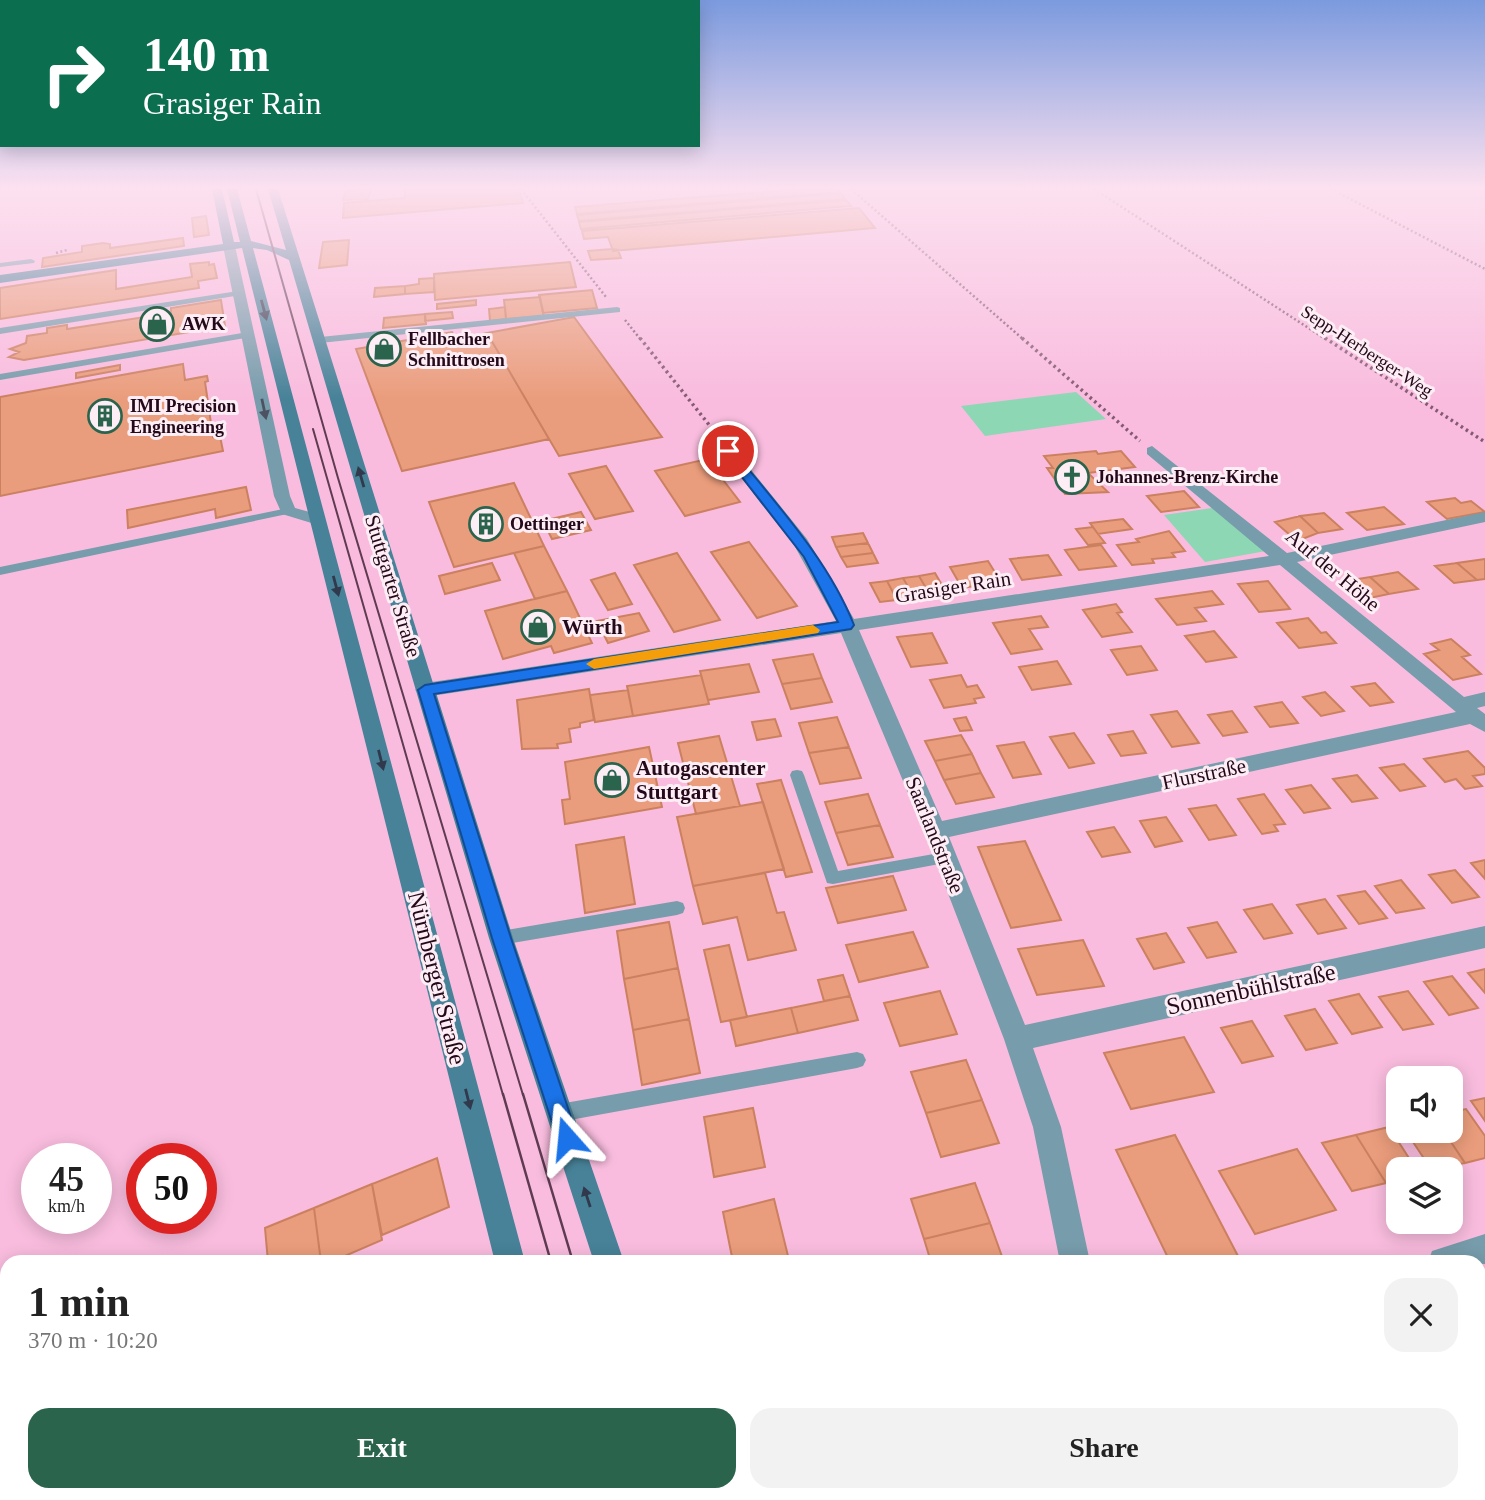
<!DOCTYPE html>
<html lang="en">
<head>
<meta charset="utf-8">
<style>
	:root { --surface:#fff; --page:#f2f2f2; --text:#222; --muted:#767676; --accent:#2b644d }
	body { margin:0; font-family:Georgia,serif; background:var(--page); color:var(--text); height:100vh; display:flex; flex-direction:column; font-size:26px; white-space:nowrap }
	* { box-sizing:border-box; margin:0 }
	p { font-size:23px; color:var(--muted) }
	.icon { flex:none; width:38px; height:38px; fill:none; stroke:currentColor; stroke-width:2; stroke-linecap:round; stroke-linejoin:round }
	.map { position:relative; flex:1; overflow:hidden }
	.panel { position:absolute; left:0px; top:1255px; width:1486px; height:247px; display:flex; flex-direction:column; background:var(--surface); border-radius:21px 21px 0 0; box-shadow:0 4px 18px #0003 }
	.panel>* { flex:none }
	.top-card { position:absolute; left:0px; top:0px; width:700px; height:147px; box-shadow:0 4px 18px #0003; background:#0b6e4f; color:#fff; overflow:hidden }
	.tools { position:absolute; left:1386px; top:1066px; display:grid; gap:14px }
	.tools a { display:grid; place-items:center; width:77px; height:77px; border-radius:14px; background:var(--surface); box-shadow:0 4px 18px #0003; font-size:35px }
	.speed { position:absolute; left:21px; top:1143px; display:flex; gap:14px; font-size:35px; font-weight:700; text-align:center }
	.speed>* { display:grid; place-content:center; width:91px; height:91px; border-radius:50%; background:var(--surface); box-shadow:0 4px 18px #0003; line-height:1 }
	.speed small { font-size:18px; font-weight:400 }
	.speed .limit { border:10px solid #d22; background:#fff; color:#111 }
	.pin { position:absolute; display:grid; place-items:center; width:60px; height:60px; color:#fff; margin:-30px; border:4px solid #fff; border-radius:50%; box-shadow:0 2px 7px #0007 }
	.me { position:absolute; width:77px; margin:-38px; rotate:342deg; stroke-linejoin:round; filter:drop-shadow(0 0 5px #0008) }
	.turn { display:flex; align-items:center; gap:24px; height:147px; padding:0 28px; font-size:32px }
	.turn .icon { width:91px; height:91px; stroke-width:2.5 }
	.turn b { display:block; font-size:49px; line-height:60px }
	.round { display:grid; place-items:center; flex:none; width:74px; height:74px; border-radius:21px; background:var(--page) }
	.summary { display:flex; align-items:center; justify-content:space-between; height:119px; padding:0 28px }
	h1 { font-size:42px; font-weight:700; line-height:52px }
	.cta { display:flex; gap:14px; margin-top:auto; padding:14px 28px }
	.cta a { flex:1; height:80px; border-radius:21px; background:var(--accent); color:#fff; font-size:28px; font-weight:700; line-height:80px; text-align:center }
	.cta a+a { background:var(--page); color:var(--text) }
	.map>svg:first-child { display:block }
	.green { fill:#8dd7b5 }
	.building { fill:#ea9d7c; stroke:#cb8060; stroke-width:2 }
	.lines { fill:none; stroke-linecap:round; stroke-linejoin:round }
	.path-far1 { stroke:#845a72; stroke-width:2.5; stroke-dasharray:2 2.5; stroke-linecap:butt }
	.path { stroke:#845a72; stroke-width:3.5; stroke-dasharray:2.5 3.5; stroke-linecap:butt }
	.service { fill:#779cab; fill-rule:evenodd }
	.minor { fill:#779cab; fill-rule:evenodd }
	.secondary { fill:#478298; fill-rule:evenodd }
	.tram-far1 { stroke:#5f3b51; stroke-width:2 }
	.tram { stroke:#5f3b51; stroke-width:2.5 }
	.oneway { fill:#31394c }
	.oneway2 { fill:#4d5262 }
	.route { fill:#1a73e8; stroke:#114b97; stroke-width:2 }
	.slow { fill:#f59e0b }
	.labels { text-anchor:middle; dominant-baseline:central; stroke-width:6; stroke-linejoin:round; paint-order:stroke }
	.far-poi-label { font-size:18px; font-weight:bold; fill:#230919; stroke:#fdedf5; text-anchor:start }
	.far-street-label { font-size:18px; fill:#230919; stroke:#fdedf5 }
	.street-label { font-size:21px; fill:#230919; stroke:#fdedf5 }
	.poi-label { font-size:21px; font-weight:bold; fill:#230919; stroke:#fdedf5; text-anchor:start }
	.near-street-label { font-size:24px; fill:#230919; stroke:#fdedf5 }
</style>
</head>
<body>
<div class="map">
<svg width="1485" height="1500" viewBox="0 0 1485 1500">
	<rect width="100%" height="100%" fill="#f9bcde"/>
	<path class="green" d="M1076,392L1106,419L985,436L961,406Z
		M1212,508L1266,551L1205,562L1164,515Z"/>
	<path class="building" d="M371,189L368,199L343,200L346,191Z
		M405,189H519L523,203L343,218L344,203L405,198Z
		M800,189H837L840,192L577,214L575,207Z
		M841,193L845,199L579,221L577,215Z
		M846,200L851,206L581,229L579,222Z
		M859,208L875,228L613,251L608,237L584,239L582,231Z
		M206,216L209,235L194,237L192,218Z
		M183,238L184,246L42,267L43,258L82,252V246L103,243L110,244V248Z
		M349,240L347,265L319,268L323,242Z
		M612,249L618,250L621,258L591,260L588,251Z
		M209,262V265L214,264L217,278L198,281L199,288L0,319V288L116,270V289L192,277L190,264Z
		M570,262L576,287L435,300L434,274Z
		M434,278V292L405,294V286L419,284V279Z
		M405,286V294L374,297L375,288Z
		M592,290L597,308L543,313L539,295Z
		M540,297L544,316L506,319L504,300Z
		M221,300L225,326L24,360L9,357L19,352L10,349L26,343L27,336L47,333V328L67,325V329L171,313V308Z
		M476,300V305L437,309V304Z
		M505,307L506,319L490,321L489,309Z
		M452,312L453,318L425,321V314Z
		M425,314L426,324L383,328L384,318Z
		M574,317L662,437L559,456L487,333Z
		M452,332L456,339L487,333L549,439L402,471L356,349Z
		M183,364L185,380L207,376L208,381L205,382L213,437L220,436L223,451L0,496V397Z
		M120,365V370L76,378V373Z
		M1096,451L1098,454L1121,451L1135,467L1088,473L1108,492L1065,494L1047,468H1053L1044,456Z
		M707,459L740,502L685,516L655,471Z
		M606,466L633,511L595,519L569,474Z
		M514,483L544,546L454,567L429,502Z
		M246,487L251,510L216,518L215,509L128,528L127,510Z
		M1184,491L1199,507L1161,512L1147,496Z
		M1455,498L1461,503L1471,501L1485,512L1447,519L1427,502Z
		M1384,507L1404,524L1367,530L1347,513Z
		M581,512L591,530L552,539L543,521Z
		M1324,513L1342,529L1318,533L1300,516Z
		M1300,516L1318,533L1297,541L1275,522Z
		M1123,519L1132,529L1098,534L1090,523Z
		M1093,527L1098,534L1105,543L1088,545L1076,529Z
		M1169,531L1185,551L1172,553L1175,557L1152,559L1154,563L1132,565L1117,545L1139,542L1136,539Z
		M863,533L868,543L836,547L832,537Z
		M749,542L797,606L757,618L711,552Z
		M868,543L873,553L841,557L836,547Z
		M1101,545L1116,566L1079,570L1065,550Z
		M544,546L567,591L535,599L514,553Z
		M677,553L720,620L674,632L634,565Z
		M873,553L878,563L847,567L841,557Z
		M1048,555L1061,575L1022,580L1010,559Z
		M1485,559V579L1477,580L1457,563Z
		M988,561L1001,582L962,588L950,567Z
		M492,563L500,580L445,594L439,576Z
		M1457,563L1477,580L1454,583L1435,566Z
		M1398,572L1418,589L1389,594L1370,577Z
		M615,573L632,604L608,610L591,580Z
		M935,573L946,592L930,595L919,576Z
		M919,576L930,595L914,597L903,578Z
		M1370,577L1389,594L1365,599L1346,581Z
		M903,578L914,597L897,600L887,581Z
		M887,581L897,600L880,602L870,583Z
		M1268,581L1290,609L1259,612L1238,584Z
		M567,591L592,643L554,653L551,646L503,659L485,611Z
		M1212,591L1223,604L1195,608L1206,621L1177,625L1156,599Z
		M1116,604L1122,612L1117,613L1132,632L1102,637L1083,610Z
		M639,613L649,631L608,643L597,621Z
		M1041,616L1048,627L1029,629L1042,649L1011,654L993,623Z
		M1308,618L1321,633L1326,632L1336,643L1299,648L1277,623Z
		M1214,631L1236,657L1206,662L1185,636Z
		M932,633L947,663L911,667L897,637Z
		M1451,639L1470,655L1462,657L1481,674L1453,680L1424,654L1439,650L1431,644Z
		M1141,646L1157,670L1127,675L1111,650Z
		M813,654L822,678L782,684L773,660Z
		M1057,661L1071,684L1032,690L1019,667Z
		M749,664L759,692L708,700L700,671Z
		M701,675L709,704L633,716L627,686Z
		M961,675L967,687L977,685L984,697L974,699L976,703L944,708L930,680Z
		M822,678L832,702L791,709L782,684Z
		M1375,683L1393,702L1370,706L1352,687Z
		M589,689L594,720L580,723V727L569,729L571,742L557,744L558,748L522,749L517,700Z
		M628,690L633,716L595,722L590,695Z
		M1325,692L1344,711L1321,716L1303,697Z
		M1282,702L1298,723L1270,727L1255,707Z
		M1177,711L1199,743L1172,747L1151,715Z
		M1232,711L1247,732L1223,736L1208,715Z
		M837,717L849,747L809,753L799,723Z
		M966,717L972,730L960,731L954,719Z
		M775,719L781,736L757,740L752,722Z
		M1133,731L1146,753L1121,756L1108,735Z
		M1074,733L1094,763L1069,768L1050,737Z
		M961,735L972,754L935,761L925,741Z
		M719,736L740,806L696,814L678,743Z
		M1024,742L1041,774L1013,778L997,746Z
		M649,747L662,807L565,824L562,800L570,799L565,762Z
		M849,747L861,778L820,784L809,753Z
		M1468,751L1485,768V774L1473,776L1482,786L1465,789L1456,779L1445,782L1424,759Z
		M972,754L981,773L944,780L935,761Z
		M1404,764L1425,786L1400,791L1380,768Z
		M981,773L994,797L956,804L944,780Z
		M1357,775L1377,798L1352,802L1333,779Z
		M781,780L812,872L786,877L757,784Z
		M1311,785L1330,808L1304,813L1286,790Z
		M868,794L880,825L836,833L825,802Z
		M1264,794L1285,824L1274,825L1278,831L1262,834L1238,799Z
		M763,802L784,869L693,886L677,817Z
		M1216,805L1236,835L1209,840L1189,809Z
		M1166,817L1182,841L1155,847L1140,821Z
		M880,825L893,857L848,865L836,833Z
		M1114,827L1130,852L1102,857L1087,832Z
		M624,837L635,904L585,913L576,845Z
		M1025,841L1061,920L1011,928L978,847Z
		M1485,860V879L1471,863Z
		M1455,870L1479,897L1452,903L1429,875Z
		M765,873L777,913L784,912L796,950L748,960L737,917L703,924L693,886Z
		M893,876L906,910L838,923L826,888Z
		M1401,880L1424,908L1396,913L1375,886Z
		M1365,891L1387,918L1359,924L1338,896Z
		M1325,899L1346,928L1318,934L1297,905Z
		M1272,904L1292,933L1264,939L1244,910Z
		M669,922L678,968L624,979L617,931Z
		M1217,922L1236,952L1207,958L1188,928Z
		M913,932L928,967L859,982L846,945Z
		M1166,933L1184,962L1154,969L1137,939Z
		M1083,940L1104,986L1037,995L1018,949Z
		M729,945L747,1017L721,1022L704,950Z
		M678,968L689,1019L633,1030L624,979Z
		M1485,969V993L1468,973Z
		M843,975L850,996L824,1001L818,980Z
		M1452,976L1478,1008L1449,1015L1424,982Z
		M940,991L957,1034L900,1046L884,1003Z
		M1408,991L1433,1024L1403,1030L1379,997Z
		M1359,994L1382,1027L1352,1034L1329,1001Z
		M850,996L858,1020L798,1033L791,1008Z
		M791,1008L798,1033L736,1046L730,1020Z
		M1315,1009L1337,1043L1306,1050L1285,1016Z
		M689,1019L700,1073L642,1085L633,1030Z
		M1252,1021L1273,1056L1242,1063L1221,1028Z
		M1184,1037L1214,1092L1131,1109L1104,1053Z
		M966,1060L982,1100L926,1113L911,1072Z
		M1485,1098V1121L1471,1101Z
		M982,1100L999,1143L941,1157L926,1113Z
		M753,1108L765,1167L714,1177L704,1117Z
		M1466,1109L1485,1136V1158L1465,1163L1443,1130H1451V1112Z
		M1389,1127L1416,1169H1398V1180L1386,1183L1356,1135Z
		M1405,1130H1443L1465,1163L1431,1169Z
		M1175,1135L1239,1258L1227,1262H1170L1116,1150Z
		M1356,1135L1386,1183L1352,1191L1322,1143Z
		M1297,1149L1336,1210L1255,1234L1219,1171Z
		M437,1158L449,1207L382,1235L372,1184Z
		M975,1183L990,1223L924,1239L911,1199Z
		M372,1184L382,1240L331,1262H321L314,1208Z
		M774,1199L788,1256L765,1262H733L723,1212Z
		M314,1208L321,1262H268L265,1228Z
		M990,1223L1004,1262H931L924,1239Z
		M1479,1360L1485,1371V1397L1479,1399Z
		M7,1469V1494H492V1497L487,1500H0V1472Z
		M907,1494H926L928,1500H884Z
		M926,1494H1019L1023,1500H928Z"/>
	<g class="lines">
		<path class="path-far1" d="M521,189L606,297
			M851,189L1024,340
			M1094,189L1327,340
			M1331,189L1485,269
			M56,253L67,250
			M625,320L641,340"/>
		<path class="path" d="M640,338L714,431
			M1022,338L1140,441
			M1325,338L1485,442"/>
		<path class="service" d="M31,259L35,261L34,263L0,267V263Z
			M238,291L242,293L241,295L0,334V328Z
			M617,307L620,308V312L320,343L316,340L320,337Z
			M248,332L252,335L251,337L0,380V374Z
			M288,508L293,511L292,513L0,575V567Z
			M797,770L802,771L804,775L838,871L945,852L950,854L953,858L950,862L833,884L827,883L790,775L792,771Z
			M677,901L683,903L685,908L683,913L677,915L501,945L495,943L493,938L495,933L501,931Z
			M857,1052L863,1054L866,1060L863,1066L857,1068L559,1122L552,1119L550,1113L552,1107L559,1104Z"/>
		<path class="minor" d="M229,243L235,246L290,496L295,508L324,516V524L318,525L282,514L274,496L223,246Z
			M722,438L727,440L807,539L854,619L1269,556L1147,454V448L1152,446L1287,553L1485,512V522L1297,562L1464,697L1485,692V706L1477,708L1485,714V732L1470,724L949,837L1025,1025L1485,926V948L1033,1048L1061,1127L1090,1262H1060L1033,1127L1004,1039L924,831L841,633L425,697L415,690L425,683L836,621L794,545L714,443ZM1280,565L1456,712L942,821L859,630Z
			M1485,1234V1264L1428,1262L1432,1251Z
			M1109,1494H1145L1146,1500H1110Z"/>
		<path class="secondary" d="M212,189H222L234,242H240L227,189H237L251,241L286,250L268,189H278L513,938L624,1262H594L489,938L289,260L267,250L253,248L525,1262H495L242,248L0,283V275L223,244Z
			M553,1494H588L590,1500H554Z
			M669,1494H704L706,1500H670Z"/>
		<path class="tram-far1" d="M256,189L338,478L523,1095
			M313,429L503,1095"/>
		<path class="tram" d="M503,1094L551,1262
			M523,1094L573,1262
			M619,1494L621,1500
			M644,1494L645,1500"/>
	</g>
	<defs><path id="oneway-solid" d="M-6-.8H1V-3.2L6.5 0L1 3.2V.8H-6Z" transform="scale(1.75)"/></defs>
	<g class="oneway">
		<use href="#oneway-solid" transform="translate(264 310) rotate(75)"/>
		<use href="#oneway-solid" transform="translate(361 477) rotate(-106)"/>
		<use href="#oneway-solid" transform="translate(336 586) rotate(75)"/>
		<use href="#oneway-solid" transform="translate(381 760) rotate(76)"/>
		<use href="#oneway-solid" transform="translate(468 1099) rotate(76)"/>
		<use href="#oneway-solid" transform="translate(587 1197) rotate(-108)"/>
	</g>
	<use class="oneway2" href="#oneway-solid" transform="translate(264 409) rotate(78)"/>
	<linearGradient id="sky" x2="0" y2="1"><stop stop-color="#7b9ade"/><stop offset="0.47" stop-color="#fce1f0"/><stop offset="1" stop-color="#fce1f0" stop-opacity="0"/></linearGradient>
	<rect width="1485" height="399" fill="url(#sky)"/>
	<path class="route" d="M724,449H732C776,504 828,559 854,625L851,629L434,694L511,938L578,1138L575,1145L567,1148L560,1145L557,1138L492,938L418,690L425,685L838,622L804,557L724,454Z"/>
	<path class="slow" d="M813,625L820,630L818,633L594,669L586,664L594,659Z"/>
	<defs>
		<g id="shop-ring" transform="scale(1.75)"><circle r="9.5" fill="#fdedf5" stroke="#2b644d" stroke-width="1.5"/><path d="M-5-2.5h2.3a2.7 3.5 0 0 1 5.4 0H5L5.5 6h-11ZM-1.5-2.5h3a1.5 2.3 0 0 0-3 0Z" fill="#2b644d"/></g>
		<g id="building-ring" transform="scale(1.75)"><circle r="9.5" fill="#fdedf5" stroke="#2b644d" stroke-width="1.5"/><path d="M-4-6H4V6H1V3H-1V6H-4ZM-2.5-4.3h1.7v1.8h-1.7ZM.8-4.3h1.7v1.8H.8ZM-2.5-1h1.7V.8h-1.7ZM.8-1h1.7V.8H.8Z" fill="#2b644d"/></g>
		<g id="church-ring" transform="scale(1.75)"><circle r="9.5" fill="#fdedf5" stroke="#2b644d" stroke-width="1.5"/><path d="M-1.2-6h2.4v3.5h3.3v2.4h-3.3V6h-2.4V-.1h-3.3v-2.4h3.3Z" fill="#2b644d"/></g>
	</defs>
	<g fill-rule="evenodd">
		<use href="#shop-ring" x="157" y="324"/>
		<use href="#shop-ring" x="384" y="349"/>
		<use href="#building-ring" x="105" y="416"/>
		<use href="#church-ring" x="1072" y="477"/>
		<use href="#building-ring" x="486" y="524"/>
		<use href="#shop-ring" x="538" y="627"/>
		<use href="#shop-ring" x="612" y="780"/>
	</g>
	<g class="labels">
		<g class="far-poi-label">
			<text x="182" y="324">AWK</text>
			<text x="408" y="339">Fellbacher<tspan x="408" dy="21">Schnittrosen</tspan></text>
			<text x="130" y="406">IMI Precision<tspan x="130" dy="21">Engineering</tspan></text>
			<text x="1096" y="477">Johannes-Brenz-Kirche</text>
			<text x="510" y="524">Oettinger</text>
		</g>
		<g class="far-street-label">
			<text transform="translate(1367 351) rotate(33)">Sepp-Herberger-Weg</text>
		</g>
		<g class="street-label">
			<text transform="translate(1333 570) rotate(40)">Auf der Höhe</text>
			<text transform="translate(393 586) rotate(73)">Stuttgarter Straße</text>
			<text transform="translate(953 587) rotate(-9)">Grasiger Rain</text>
			<text transform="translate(1204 774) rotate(-12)">Flurstraße</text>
			<text transform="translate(935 835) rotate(68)">Saarlandstraße</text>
		</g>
		<g class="poi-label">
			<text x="562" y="627">Würth</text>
			<text x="636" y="768">Autogascenter<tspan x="636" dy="24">Stuttgart</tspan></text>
		</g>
		<g class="near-street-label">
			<text transform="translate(437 978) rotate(76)">Nürnberger Straße</text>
			<text transform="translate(1251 989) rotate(-12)">Sonnenbühlstraße</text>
		</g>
	</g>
</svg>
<div class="tools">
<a><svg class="icon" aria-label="sound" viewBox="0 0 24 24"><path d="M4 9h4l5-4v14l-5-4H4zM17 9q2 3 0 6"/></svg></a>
<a><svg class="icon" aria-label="layers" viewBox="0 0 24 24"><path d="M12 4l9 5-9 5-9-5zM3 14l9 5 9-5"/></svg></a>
</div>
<div class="speed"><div>45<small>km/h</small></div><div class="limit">50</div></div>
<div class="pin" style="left:728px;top:451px;background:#d93025"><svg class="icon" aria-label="arrive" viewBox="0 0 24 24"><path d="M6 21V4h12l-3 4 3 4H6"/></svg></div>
<svg class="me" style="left:567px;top:1138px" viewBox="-20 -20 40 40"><path d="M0-17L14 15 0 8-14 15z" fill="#1a73e8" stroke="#fff" stroke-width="4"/></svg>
<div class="top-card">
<div class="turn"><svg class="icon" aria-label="right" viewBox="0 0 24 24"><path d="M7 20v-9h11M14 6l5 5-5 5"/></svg><div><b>140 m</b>Grasiger Rain</div></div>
</div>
<section class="panel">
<div class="summary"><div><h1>1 min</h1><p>370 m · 10:20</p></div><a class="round"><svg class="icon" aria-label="close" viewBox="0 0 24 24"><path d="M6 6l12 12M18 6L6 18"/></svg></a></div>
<div class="cta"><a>Exit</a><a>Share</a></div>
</section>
</div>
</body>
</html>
